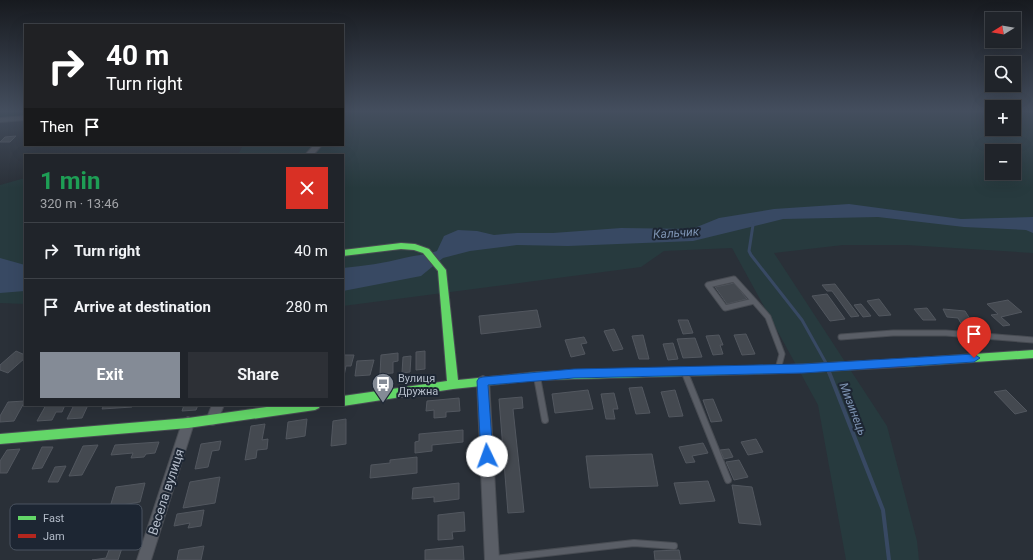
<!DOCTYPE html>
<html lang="en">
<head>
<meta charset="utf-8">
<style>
	:root { --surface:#20242a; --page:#2d3036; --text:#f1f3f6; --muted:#a2a4a8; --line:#3d4147; --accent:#848b96 }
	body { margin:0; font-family:Roboto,sans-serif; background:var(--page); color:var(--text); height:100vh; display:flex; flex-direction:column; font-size:15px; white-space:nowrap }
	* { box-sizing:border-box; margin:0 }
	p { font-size:13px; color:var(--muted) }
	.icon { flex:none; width:22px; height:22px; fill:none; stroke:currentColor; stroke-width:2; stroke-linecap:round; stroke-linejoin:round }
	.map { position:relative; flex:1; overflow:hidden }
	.drawer { position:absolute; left:24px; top:154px; width:320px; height:252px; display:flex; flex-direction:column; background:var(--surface); border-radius:0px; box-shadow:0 4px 16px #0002,0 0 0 1px var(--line) }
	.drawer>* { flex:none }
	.top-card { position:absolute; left:24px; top:24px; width:320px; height:122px; border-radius:0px; box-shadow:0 4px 16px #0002,0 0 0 1px var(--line); background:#202124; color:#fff; overflow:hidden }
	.needle { width:26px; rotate:259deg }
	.tools { position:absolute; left:985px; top:12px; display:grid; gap:8px }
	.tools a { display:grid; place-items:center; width:36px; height:36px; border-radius:0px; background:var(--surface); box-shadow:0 4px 16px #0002,0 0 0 1px var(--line); font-size:20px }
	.pin { position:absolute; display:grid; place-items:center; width:34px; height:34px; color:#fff; margin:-41px -17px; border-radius:50% 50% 50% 0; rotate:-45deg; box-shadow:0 0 4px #0007 }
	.pin .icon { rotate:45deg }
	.me { position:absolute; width:44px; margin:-22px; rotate:357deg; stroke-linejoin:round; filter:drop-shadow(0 0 3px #0008) }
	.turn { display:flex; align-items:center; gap:14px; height:84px; padding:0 16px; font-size:18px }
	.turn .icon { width:52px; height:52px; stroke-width:2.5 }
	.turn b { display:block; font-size:28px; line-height:34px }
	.then { display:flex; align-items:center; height:38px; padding:0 16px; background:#0003; gap:8px; font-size:15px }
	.round { display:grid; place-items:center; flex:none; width:42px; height:42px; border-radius:0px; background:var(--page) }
	.headline { display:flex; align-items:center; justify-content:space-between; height:68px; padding:0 16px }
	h1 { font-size:24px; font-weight:700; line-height:30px; color:#1e9e55 }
	.button { display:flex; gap:8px; margin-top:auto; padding:8px 16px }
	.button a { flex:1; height:46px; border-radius:0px; background:var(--accent); color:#fff; font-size:16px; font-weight:700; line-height:46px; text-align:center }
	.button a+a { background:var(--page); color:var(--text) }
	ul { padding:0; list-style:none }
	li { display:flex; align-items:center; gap:12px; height:56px; padding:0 16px; border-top:1px solid var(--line) }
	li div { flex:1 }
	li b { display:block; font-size:15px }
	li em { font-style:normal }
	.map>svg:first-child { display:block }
	.green { fill:#273a3e; fill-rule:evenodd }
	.water { fill:#384963 }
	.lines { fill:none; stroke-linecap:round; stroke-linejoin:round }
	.stream-far2 { stroke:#384963; stroke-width:2.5 }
	.stream-far1 { stroke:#384963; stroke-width:3 }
	.stream { stroke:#384963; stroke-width:4 }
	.building { fill:#444950; stroke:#52575f }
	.lane-far1-casing { stroke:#484c53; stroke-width:7 }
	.lane-casing { stroke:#484c53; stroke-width:8 }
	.street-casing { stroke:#484c53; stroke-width:2 }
	.fast-casing { stroke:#484c53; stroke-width:2 }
	.jam-casing { stroke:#484c53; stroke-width:2 }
	.lane-far1 { stroke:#5a5e66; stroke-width:5 }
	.lane { stroke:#5a5e66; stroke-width:6 }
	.street { fill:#5a5e66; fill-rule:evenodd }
	.fast { fill:#63d668; fill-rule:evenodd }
	.jam { fill:#b3261e; fill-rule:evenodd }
	.route { fill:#1a73e8; stroke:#114b97 }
	.labels { text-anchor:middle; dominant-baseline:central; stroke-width:4; stroke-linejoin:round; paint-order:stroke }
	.poi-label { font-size:11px; fill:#b4bcc9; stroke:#1d2633; text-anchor:start }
	.water-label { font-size:12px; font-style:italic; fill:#7c92b1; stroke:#1d2633 }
	.near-street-label { font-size:13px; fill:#b4bcc9; stroke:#1d2633 }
	.key { fill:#1d2633; stroke:#4a5360; stroke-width:1 }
	.key-label { font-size:11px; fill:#b4bcc9 }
</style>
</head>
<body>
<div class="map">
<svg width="1033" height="560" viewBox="0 0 1033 560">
	<rect width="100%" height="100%" fill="#2a3038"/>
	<path class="green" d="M0,110H25V117L0,118Z
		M343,110H992V129H1014V110H1033V253L906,245H843L774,253L887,426L917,541L919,560H846L818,405L732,248L664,251L641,267L343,306V155H238L243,145H343ZM992,151H1014V173H992Z
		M25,178V304L0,303V185Z"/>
	<path class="water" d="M849,204L961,219L1033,217V233L1026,230L964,227L878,217L783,219L693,241L568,246L517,245L470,251L443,258L421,276L343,291V268C364,266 384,263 404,258C416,255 426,255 437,251L444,236L458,230L477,231L494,235L517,233H553L621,228L692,229L719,218L774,209Z
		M0,258L25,265V291L0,293Z"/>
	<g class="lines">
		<path class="stream-far2" d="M753,226L754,222"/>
		<path class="stream-far1" d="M753,225L749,251L751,255L802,320L826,363
			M828,370L829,373"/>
		<path class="stream" d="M829,372L883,510L889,560"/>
	</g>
	<path class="building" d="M16,136L10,142H0L5,137Z
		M734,283L747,299L727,304L715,287Z
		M835,284L859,316L851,317L832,291H827L822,285Z
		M827,294L845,319L830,321L812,296Z
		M879,299L891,315L879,316L867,301Z
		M1008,300L1022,312L1001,317L1010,325L1003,326L991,315L998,314L987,304Z
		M861,304L871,316L863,317L854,305Z
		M927,308L936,320H923L914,309Z
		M943,309L965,311L970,319H966L971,328L963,327L958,318L947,317Z
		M537,310L541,327L481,334L479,316Z
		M678,320H688L693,333L683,334Z
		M614,329L623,349L613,351L604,331Z
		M746,334L755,354L742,355L734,335Z
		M643,335L649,359H639L632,336Z
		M719,335L723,345H720L723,354L713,355L706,336Z
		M584,337L587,343L581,344L585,354L571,357L565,340Z
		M695,338L702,357L683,358L677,339Z
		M673,343L678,359L668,360L663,344Z
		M16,351L25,355V358L8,373L0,370V365Z
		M425,351V369L416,370V352Z
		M398,353V361L393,362V373L380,374L381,355Z
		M343,355H354L351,366H346L344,376Z
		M411,356L410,372L402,373L403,357Z
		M374,360L370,375L355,376L357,361Z
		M642,387L650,413L636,414L629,388Z
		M588,390L593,409L555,413L552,394Z
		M675,390L683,416L669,417L661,392Z
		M1006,390L1027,411L1015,414L994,392Z
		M614,393L618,409H613L615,419H606L601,394Z
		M522,397L523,408L513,409L524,512L508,513L499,399Z
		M459,398L460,411L446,412V417L434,418V410L426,411L427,401Z
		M713,399L722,421L711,422L703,400Z
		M25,401L14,421L0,422V416L8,402Z
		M46,405H65L62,412H56L52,420L37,421Z
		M74,405H88L82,418L67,419Z
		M104,405H133L132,407L102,409Z
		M184,405H198L196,410L182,411Z
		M307,419L305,436L286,439L288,422Z
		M346,419V444L331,446L333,421Z
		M265,424L262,440L268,439L267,449L257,450L256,458L245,460L251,426Z
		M463,430V442L432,445V451L415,453V442L419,441V434Z
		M756,439L763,452L748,455L741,442Z
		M221,441L219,450L212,451L208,467L195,469L201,444Z
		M159,442L155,453L146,454L144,457L131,458L133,453L111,455L115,445Z
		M703,443L708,453L692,456L695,462L686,463L679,447Z
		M98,445L82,475L69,476L83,446Z
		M42,447H53L42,468L32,469Z
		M20,449L7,473H0V461L7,450Z
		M729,449L733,457L724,459L720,450Z
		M652,454L658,486L590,488L586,456Z
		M417,457V473L370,478L371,465L390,463V460Z
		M739,460L748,477L734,480L726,462Z
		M66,466L58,482H48L55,467Z
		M220,477L215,503L183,508L190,482Z
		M708,481L715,501L680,504L674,483Z
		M145,483L140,502L110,507L116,487Z
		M459,483V499L434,502V497L412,499L413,488Z
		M732,485L752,487L761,525L739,523Z
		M204,510L201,526L188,528L190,523L174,526L177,514Z
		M464,512L465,531L452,532L453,539L438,540V515Z
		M204,546L201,560H177L179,550Z
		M463,546L464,560H425V550Z
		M122,548L118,560H92L106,558L109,550Z
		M679,550L681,560H655L654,551Z"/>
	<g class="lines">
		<g class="lane-far1-casing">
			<path id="lane-far1" d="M734,279L754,301L725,308L708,285Z
				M754,301L768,317L782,354L778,369
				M841,337L893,333H946L1033,340"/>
		</g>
		<g class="lane-casing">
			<path id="lane" d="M685,373L728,480
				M537,377L545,420
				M494,559L634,543L674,546"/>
		</g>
		<g class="street-casing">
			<path id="street" d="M25,116V120L0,122V118Z
				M314,145H322L313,155H305Z
				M483,376L487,378L489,381L499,560H485L477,381L479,378Z
				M212,405H224L216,424L212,425L208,424L206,420Z
				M188,417L192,419L194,423L151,560H137L182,423L184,419Z"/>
		</g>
		<g class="fast-casing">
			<path id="fast" d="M401,243L415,244L429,249L446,270L458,380L537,372L789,365L793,366L794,369L793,372L789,373L537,380L453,389L343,406L341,405H343V396L447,381L438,271L423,253L414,250L401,249L343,256V250Z
				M1033,350V358L902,367L898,366L897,363L898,360L902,359Z
				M281,405H320L319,408L315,410L188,428L0,444V434L188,418Z"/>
		</g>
		<g class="jam-casing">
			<path id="jam" d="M902,359L906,360L907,363L906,366L902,367L789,373L785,372L784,369L785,366L789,365Z"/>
		</g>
		<use href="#lane-far1" class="lane-far1"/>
		<use href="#lane" class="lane"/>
		<use href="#street" class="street"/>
		<use href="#fast" class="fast"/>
		<use href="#jam" class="jam"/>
	</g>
	<linearGradient id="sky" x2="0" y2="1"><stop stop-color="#171a1f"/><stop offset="0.59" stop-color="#444e5e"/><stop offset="1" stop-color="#444e5e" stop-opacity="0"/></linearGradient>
	<rect width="1033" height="188" fill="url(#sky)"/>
	<path class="route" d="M974,354L980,358L974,362L803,373L574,378L488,385L493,456L491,459L487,461L483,459L481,456L477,381L479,378L483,377L574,369L803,364Z"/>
	<defs>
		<g id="bus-pin" transform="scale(1.15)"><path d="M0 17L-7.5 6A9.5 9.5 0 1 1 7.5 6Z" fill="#848b96" stroke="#1d2633"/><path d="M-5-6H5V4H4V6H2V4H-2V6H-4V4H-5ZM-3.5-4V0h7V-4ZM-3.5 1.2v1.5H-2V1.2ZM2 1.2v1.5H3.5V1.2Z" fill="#fff"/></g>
	</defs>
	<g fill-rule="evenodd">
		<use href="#bus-pin" x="383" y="384"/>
	</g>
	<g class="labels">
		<g class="poi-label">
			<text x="398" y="378">Вулиця<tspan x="398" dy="13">Дружна</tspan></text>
		</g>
		<g class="water-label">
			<text transform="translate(676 233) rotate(-4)">Кальчик</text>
			<text transform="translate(853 409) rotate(69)">Мизинець</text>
		</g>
		<g class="near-street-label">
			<text transform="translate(166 492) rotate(-72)">Весела вулиця</text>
		</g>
	</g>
	<rect x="10" y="504" width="132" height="46" rx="6" class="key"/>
	<rect x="18" y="516" width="18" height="4" fill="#63d668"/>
	<rect x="18" y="534" width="18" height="4" fill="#b3261e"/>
	<g class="key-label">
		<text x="43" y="522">Fast</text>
		<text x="43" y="540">Jam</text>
	</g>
</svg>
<div class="tools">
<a><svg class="needle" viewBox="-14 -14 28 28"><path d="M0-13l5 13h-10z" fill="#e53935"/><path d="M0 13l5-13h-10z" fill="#a2a4a8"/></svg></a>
<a><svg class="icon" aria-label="search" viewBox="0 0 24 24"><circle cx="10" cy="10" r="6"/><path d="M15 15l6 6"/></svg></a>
<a>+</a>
<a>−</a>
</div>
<div class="pin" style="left:974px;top:358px;background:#d93025"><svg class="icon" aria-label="arrive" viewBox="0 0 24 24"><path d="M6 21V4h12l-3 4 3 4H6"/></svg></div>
<svg class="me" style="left:487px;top:456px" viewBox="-20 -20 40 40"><circle r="19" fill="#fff"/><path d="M0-13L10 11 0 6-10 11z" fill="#1a73e8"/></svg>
<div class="top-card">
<div class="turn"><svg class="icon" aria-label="right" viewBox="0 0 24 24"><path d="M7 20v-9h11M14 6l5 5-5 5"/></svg><div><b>40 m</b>Turn right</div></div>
<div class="then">Then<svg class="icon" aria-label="arrive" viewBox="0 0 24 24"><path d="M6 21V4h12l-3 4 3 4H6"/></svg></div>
</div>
<section class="drawer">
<div class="headline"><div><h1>1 min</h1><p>320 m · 13:46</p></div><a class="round" style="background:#d93025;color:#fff"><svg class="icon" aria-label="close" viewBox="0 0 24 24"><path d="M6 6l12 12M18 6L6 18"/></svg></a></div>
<ul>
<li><svg class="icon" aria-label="right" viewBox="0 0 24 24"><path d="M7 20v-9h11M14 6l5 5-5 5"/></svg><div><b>Turn right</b></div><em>40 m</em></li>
<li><svg class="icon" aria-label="arrive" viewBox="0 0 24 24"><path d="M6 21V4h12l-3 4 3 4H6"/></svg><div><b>Arrive at destination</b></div><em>280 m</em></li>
</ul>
<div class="button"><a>Exit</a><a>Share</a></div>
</section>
</div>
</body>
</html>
